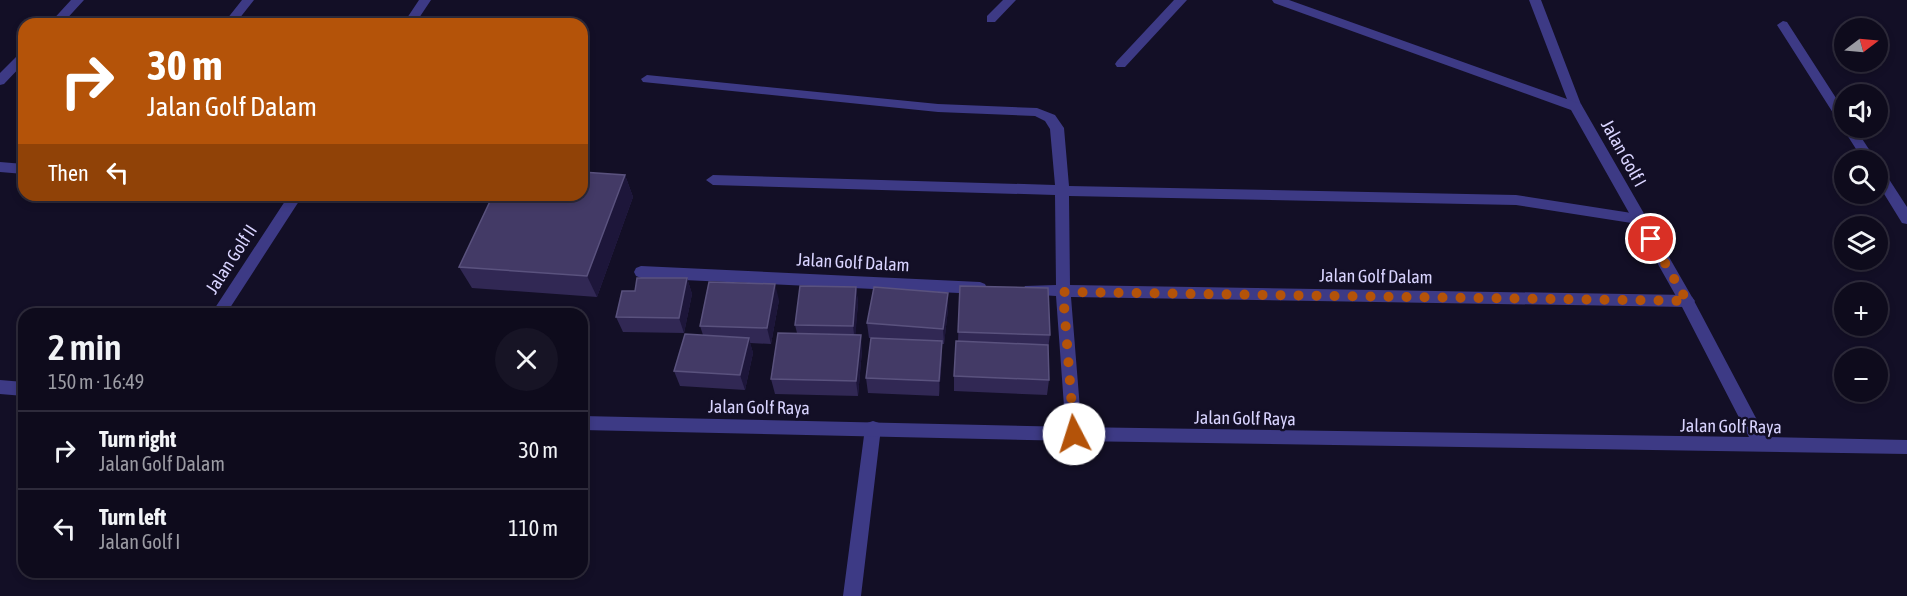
<!DOCTYPE html>
<html lang="en">
<head>
<meta charset="utf-8">
<style>
	:root { --surface:#0e0b1c; --page:#171425; --text:#f1f3f6; --muted:#9b9ba3; --line:#2e2b3b }
	body { margin:0; font-family:"Asap Condensed",sans-serif; background:var(--page); color:var(--text); height:100vh; display:flex; flex-direction:column; font-size:22px; white-space:nowrap }
	* { box-sizing:border-box; margin:0 }
	p { font-size:20px; color:var(--muted) }
	.icon { flex:none; width:33px; height:33px; fill:none; stroke:currentColor; stroke-width:2; stroke-linecap:round; stroke-linejoin:round }
	.map { position:relative; flex:1; overflow:hidden }
	.panel { position:absolute; left:18px; top:308px; width:570px; height:270px; display:flex; flex-direction:column; background:var(--surface); border-radius:18px; box-shadow:0 3px 9px #0003,0 0 0 2px var(--line) }
	.panel>* { flex:none }
	.guide { position:absolute; left:18px; top:18px; width:570px; height:183px; border-radius:18px; box-shadow:0 3px 9px #0003,0 0 0 2px var(--line); background:#b45309; color:#fff; overflow:hidden }
	.needle { width:39px; rotate:74deg }
	.fabs { position:absolute; left:1834px; top:18px; display:grid; gap:12px }
	.fabs a { display:grid; place-items:center; width:54px; height:54px; border-radius:50%; background:var(--surface); box-shadow:0 3px 9px #0003,0 0 0 2px var(--line); font-size:30px }
	.pin { position:absolute; display:grid; place-items:center; width:51px; height:51px; color:#fff; margin:-26px; border:3px solid #fff; border-radius:50%; box-shadow:0 2px 6px #0007 }
	.me { position:absolute; width:66px; margin:-33px; rotate:355deg; stroke-linejoin:round; filter:drop-shadow(0 0 4px #0008) }
	.turn { display:flex; align-items:center; gap:21px; height:126px; padding:0 30px; font-size:27px }
	.turn .icon { width:78px; height:78px; stroke-width:2.5 }
	.turn b { display:block; font-size:42px; line-height:51px }
	.then { display:flex; align-items:center; height:57px; padding:0 30px; background:#0003; gap:12px; font-size:22px }
	.round { display:grid; place-items:center; flex:none; width:63px; height:63px; border-radius:32px; background:var(--page) }
	.head { display:flex; align-items:center; justify-content:space-between; height:102px; padding:0 30px }
	h1 { font-size:36px; font-weight:600; line-height:45px }
	ul { padding:0; list-style:none }
	li { display:flex; align-items:center; gap:18px; height:78px; padding:0 30px; border-top:2px solid var(--line) }
	li div { flex:1 }
	li b { display:block; font-size:22px }
	li em { font-style:normal }
	.map>svg:first-child { display:block }
	.lines { fill:none; stroke-linecap:round; stroke-linejoin:round }
	.minor { fill:#3d3a85; fill-rule:evenodd }
	.tertiary { fill:#3d3a85; fill-rule:evenodd }
	.wall { fill:#312854 }
	.shaded-wall { fill:#1d163a }
	.building { fill:#433a66; stroke:#5a527e; stroke-width:1.5 }
	.route { stroke:#b45309; stroke-width:10; stroke-dasharray:0 18 }
	.labels { text-anchor:middle; dominant-baseline:central; stroke-width:5; stroke-linejoin:round; paint-order:stroke }
	.street-label { font-size:18px; fill:#d9d4ff; stroke:#130f26 }
</style>
</head>
<body>
<div class="map">
<svg width="1907" height="596" viewBox="0 0 1907 596">
	<rect width="100%" height="100%" fill="#130f26"/>
	<g class="lines">
		<path class="minor" d="M71,0H84L62,24H49Z
			M242,0H254L235,24H223Z
			M419,0H431L415,24H403Z
			M1003,0H1016L995,22H987V16Z
			M1174,0H1187L1125,67H1117L1115,64L1117,61Z
			M1529,0H1541L1582,107L1581,110L1576,111L1570,107Z
			M1783,21L1787,22L1845,112V128H1855L1876,160H1863L1777,25Z
			M24,52V63L4,84L0,85V73L20,53Z
			M647,75L938,104L1037,108L1055,115L1064,128L1069,186L1516,195L1638,214L1645,219L1638,224L1516,205L1069,196L1070,285L1687,295L1692,297L1695,301L1692,305L1687,307L1071,297L1082,434L1080,439L1074,441L1068,439L1066,434L1056,296L1025,294L1023,290L1025,286L1056,285L1055,195L713,185L706,180L713,175L1055,185L1050,129L1045,121L1035,116L938,112L643,82L641,79Z
			M0,162L24,164V174L0,172Z
			M1878,168L1883,170L1907,207V224L1902,223L1878,184Z
			M289,195H303L226,314H211Z
			M641,266L980,282L985,284L987,288L985,292L980,294L641,278L636,276L634,272L636,268Z
			M873,421L879,423L881,428L861,596H843L865,428L867,423Z"/>
		<path class="tertiary" d="M1272,0H1289L1581,104L1692,297L1766,437L1907,440V454L1074,441L582,430V416L1074,427L1749,437L1681,305L1571,110L1274,3Z
			M0,380L24,382V396L0,394Z"/>
	</g>
	<path class="wall" d="M625,175L633,197L597,297L472,288L459,267Z
		M687,278L692,294L684,333L623,332L616,317L635,291Z
		M960,286L1050,335L1048,349L1049,380L1047,395L954,391V376L958,341Z
		M856,287L858,303L855,335L862,350L858,396L775,394L771,379L797,333L795,325Z
		M779,300L771,344L750,343L753,353L745,390L680,386L674,371L703,335L700,326Z
		M948,309L944,344H942V356L939,396L868,393L866,378L871,338H869L867,323Z"/>
	<path class="shaded-wall" d="M625,175L633,197L597,297L587,276Z
		M687,278L692,294L684,333L679,318Z
		M775,284L779,300L771,344L767,328Z
		M856,287L858,303L855,342L853,326Z
		M948,293V309L944,344L943,329Z
		M861,335L862,350L858,396L856,381Z
		M749,338L753,353L745,390L740,375Z
		M942,341V356L939,396V381Z"/>
	<path class="building" d="M582,172L625,175L587,276L459,267L493,195H582Z
		M637,278H687L679,318L616,317L622,291H635Z
		M709,282L775,284L767,328L700,326Z
		M800,286L856,287L853,326L795,325Z
		M960,286L1048,288L1050,335L958,332Z
		M874,287L948,293L943,329L867,323Z
		M778,333L861,335L856,381L771,379Z
		M685,334L749,338L740,375L674,371Z
		M871,338L942,341L939,381L866,378Z
		M956,341L1048,345L1049,380L954,376Z"/>
	<g class="lines">
		<path class="route" d="M1074,434L1063,292L1687,301L1651,239"/>
	</g>
	<g class="labels">
		<g class="street-label">
			<text transform="translate(1624 153) rotate(61)">Jalan Golf I</text>
			<text transform="translate(231 259) rotate(-57)">Jalan Golf II</text>
			<text transform="translate(853 262) rotate(3)">Jalan Golf Dalam</text>
			<text transform="translate(1376 276) rotate(1)">Jalan Golf Dalam</text>
			<text transform="translate(759 407) rotate(1)">Jalan Golf Raya</text>
			<text transform="translate(1245 418) rotate(1)">Jalan Golf Raya</text>
			<text transform="translate(1731 426) rotate(1)">Jalan Golf Raya</text>
		</g>
	</g>
</svg>
<div class="fabs">
<a><svg class="needle" viewBox="-14 -14 28 28"><path d="M0-13l5 13h-10z" fill="#e53935"/><path d="M0 13l5-13h-10z" fill="#9b9ba3"/></svg></a>
<a><svg class="icon" aria-label="sound" viewBox="0 0 24 24"><path d="M4 9h4l5-4v14l-5-4H4zM17 9q2 3 0 6"/></svg></a>
<a><svg class="icon" aria-label="search" viewBox="0 0 24 24"><circle cx="10" cy="10" r="6"/><path d="M15 15l6 6"/></svg></a>
<a><svg class="icon" aria-label="layers" viewBox="0 0 24 24"><path d="M12 4l9 5-9 5-9-5zM3 14l9 5 9-5"/></svg></a>
<a>+</a>
<a>−</a>
</div>
<div class="pin" style="left:1651px;top:239px;background:#d93025"><svg class="icon" aria-label="arrive" viewBox="0 0 24 24"><path d="M6 21V4h12l-3 4 3 4H6"/></svg></div>
<svg class="me" style="left:1074px;top:434px" viewBox="-20 -20 40 40"><circle r="19" fill="#fff"/><path d="M0-13L10 11 0 6-10 11z" fill="#b45309"/></svg>
<div class="guide">
<div class="turn"><svg class="icon" aria-label="right" viewBox="0 0 24 24"><path d="M7 20v-9h11M14 6l5 5-5 5"/></svg><div><b>30 m</b>Jalan Golf Dalam</div></div>
<div class="then">Then<svg class="icon" aria-label="left" viewBox="0 0 24 24"><path d="M17 20v-9H6M10 6l-5 5 5 5"/></svg></div>
</div>
<section class="panel">
<div class="head"><div><h1>2 min</h1><p>150 m · 16:49</p></div><a class="round"><svg class="icon" aria-label="close" viewBox="0 0 24 24"><path d="M6 6l12 12M18 6L6 18"/></svg></a></div>
<ul>
<li><svg class="icon" aria-label="right" viewBox="0 0 24 24"><path d="M7 20v-9h11M14 6l5 5-5 5"/></svg><div><b>Turn right</b><p>Jalan Golf Dalam</p></div><em>30 m</em></li>
<li><svg class="icon" aria-label="left" viewBox="0 0 24 24"><path d="M17 20v-9H6M10 6l-5 5 5 5"/></svg><div><b>Turn left</b><p>Jalan Golf I</p></div><em>110 m</em></li>
</ul>
</section>
</div>
</body>
</html>
